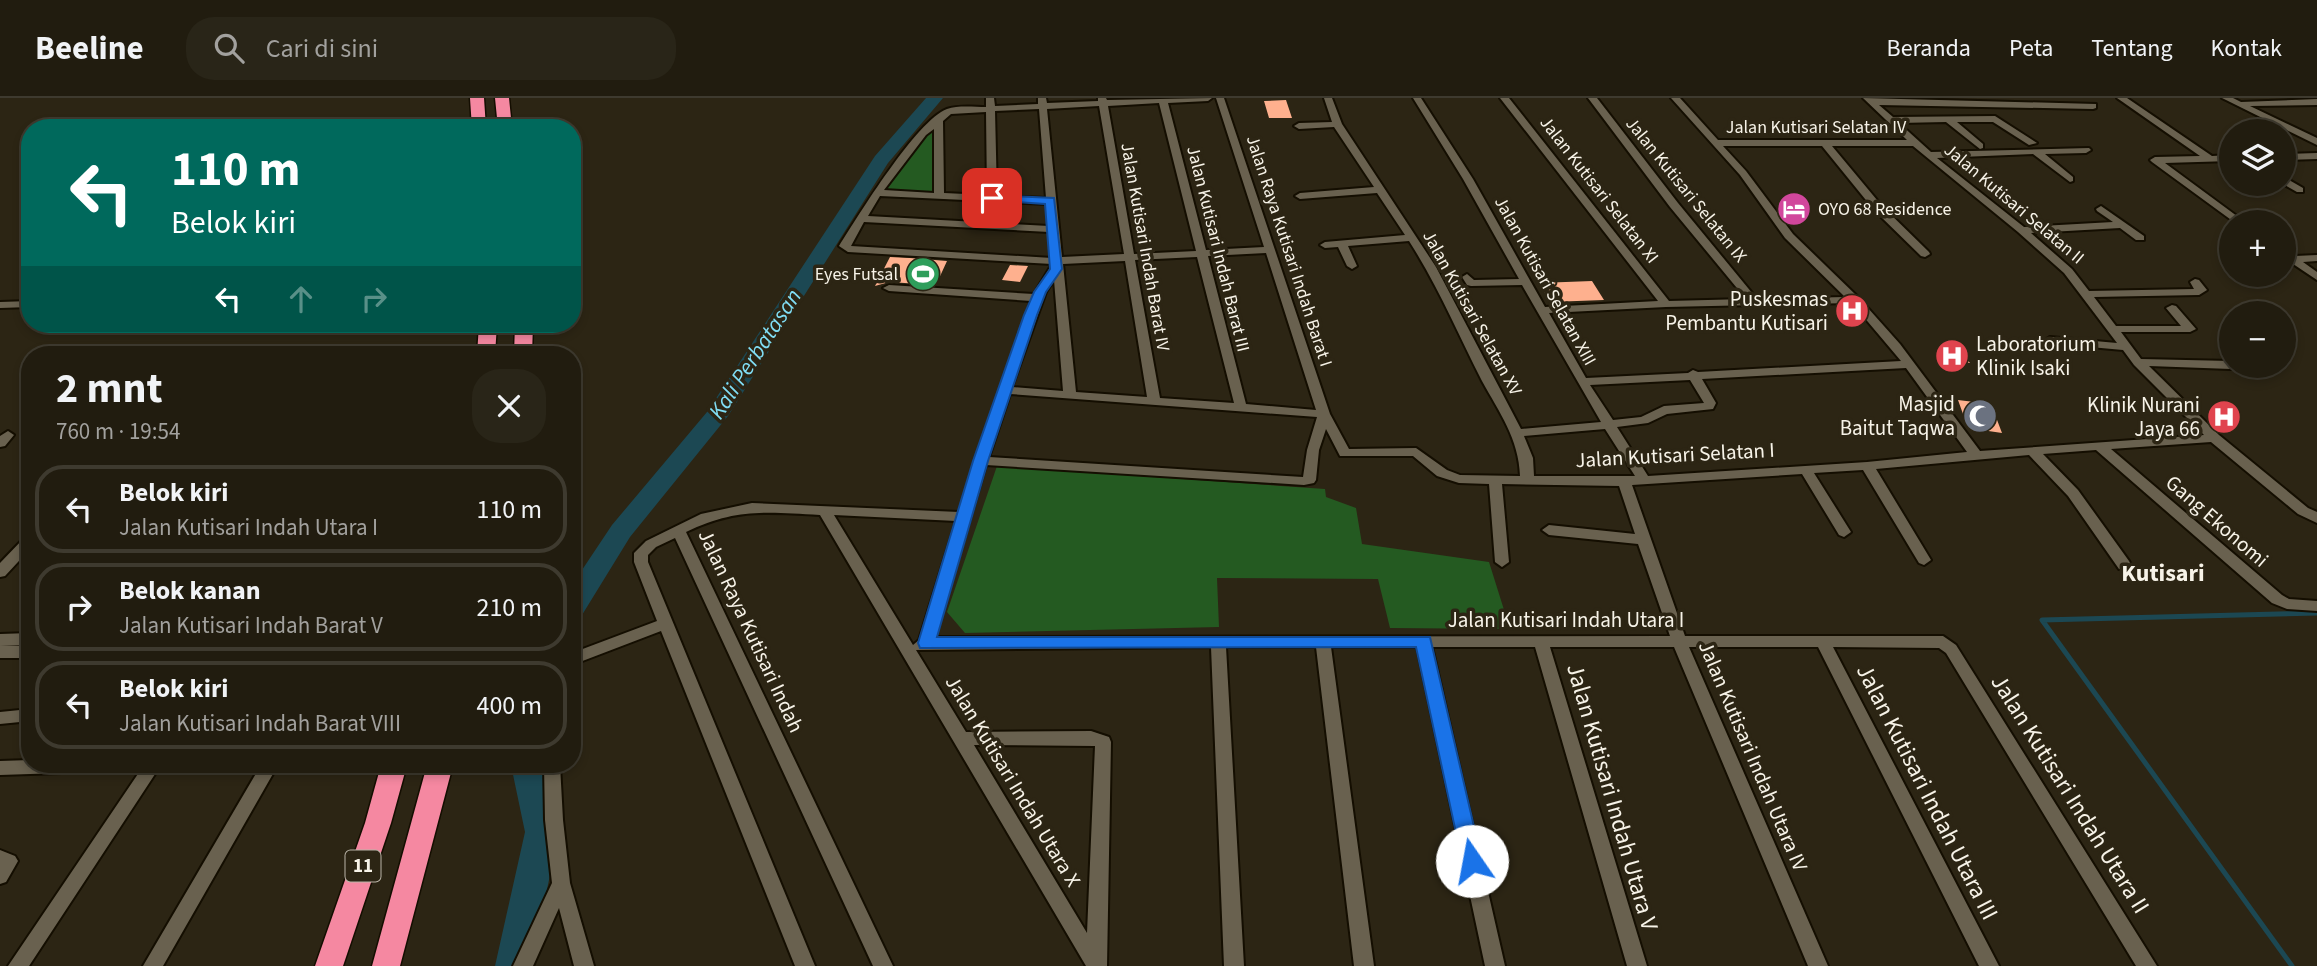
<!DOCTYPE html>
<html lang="id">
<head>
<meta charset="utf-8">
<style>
	:root { --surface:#211c0f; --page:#292518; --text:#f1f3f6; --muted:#a2a19e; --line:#3e3a2f }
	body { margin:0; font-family:"Source Sans 3",sans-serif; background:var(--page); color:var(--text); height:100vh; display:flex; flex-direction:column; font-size:26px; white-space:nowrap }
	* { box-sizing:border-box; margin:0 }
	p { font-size:23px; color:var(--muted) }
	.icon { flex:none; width:38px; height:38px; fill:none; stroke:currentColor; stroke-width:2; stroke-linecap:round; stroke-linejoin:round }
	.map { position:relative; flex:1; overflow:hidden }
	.drawer { position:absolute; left:21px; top:248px; width:560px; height:427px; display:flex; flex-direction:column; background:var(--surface); border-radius:28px; box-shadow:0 4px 10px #0003,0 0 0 2px var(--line) }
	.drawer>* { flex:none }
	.top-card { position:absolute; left:21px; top:21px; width:560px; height:214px; border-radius:28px; box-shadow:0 4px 10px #0003,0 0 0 2px var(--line); background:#00695c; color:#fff; overflow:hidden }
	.buttons { position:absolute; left:2219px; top:21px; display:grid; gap:14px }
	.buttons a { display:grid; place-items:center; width:77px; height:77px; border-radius:50%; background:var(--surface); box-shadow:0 4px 10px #0003,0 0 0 2px var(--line); font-size:35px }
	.pin { position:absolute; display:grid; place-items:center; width:60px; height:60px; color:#fff; margin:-30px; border-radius:14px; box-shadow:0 4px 10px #0006 }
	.me { position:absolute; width:77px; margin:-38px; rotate:348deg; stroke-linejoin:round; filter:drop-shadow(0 0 5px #0008) }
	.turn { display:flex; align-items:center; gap:24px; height:147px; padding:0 35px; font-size:32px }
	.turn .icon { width:91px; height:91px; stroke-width:2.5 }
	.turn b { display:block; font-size:49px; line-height:60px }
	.lanes { display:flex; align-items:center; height:66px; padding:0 35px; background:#0003; justify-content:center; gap:35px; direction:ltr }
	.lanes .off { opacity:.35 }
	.round { display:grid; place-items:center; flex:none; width:74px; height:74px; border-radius:28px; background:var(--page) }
	.summary { display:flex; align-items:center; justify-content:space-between; height:119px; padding:0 35px }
	h1 { font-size:42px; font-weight:700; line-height:52px }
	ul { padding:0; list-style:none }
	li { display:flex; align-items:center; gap:21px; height:88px; margin:0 14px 10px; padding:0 21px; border:4px solid var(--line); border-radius:28px }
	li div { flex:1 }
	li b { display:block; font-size:26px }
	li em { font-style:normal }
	header { display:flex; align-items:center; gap:42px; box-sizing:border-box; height:98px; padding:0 35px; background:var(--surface); border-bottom:2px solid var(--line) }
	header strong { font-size:33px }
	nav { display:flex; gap:38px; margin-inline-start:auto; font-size:24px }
	.search { width:490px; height:63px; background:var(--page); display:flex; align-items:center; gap:18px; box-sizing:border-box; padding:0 24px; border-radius:28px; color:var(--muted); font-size:26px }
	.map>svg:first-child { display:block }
	.green { fill:#245a21 }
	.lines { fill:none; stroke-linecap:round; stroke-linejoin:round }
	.stream { stroke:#1c4853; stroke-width:5 }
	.river { fill:#1c4853; fill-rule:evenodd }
	.building { fill:#feb08e }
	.minor-casing { stroke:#140e01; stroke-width:4 }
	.motorway-casing { stroke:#140e01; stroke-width:3 }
	.minor { fill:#69614f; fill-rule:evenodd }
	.motorway { fill:#f588a1; fill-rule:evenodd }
	.route { fill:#1a73e8; stroke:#114b97; stroke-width:2 }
	.labels { text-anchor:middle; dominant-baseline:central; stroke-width:7; stroke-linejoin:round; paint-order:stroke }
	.far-street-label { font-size:18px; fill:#f7f3e8; stroke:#2c2514 }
	.far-poi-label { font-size:18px; fill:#f7f3e8; stroke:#2c2514; text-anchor:start }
	.shield { fill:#2c2514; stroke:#bab5a8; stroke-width:2 }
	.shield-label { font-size:19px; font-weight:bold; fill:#f7f3e8 }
	.poi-label { font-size:21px; fill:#f7f3e8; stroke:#2c2514; text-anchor:end }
	.street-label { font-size:21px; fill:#f7f3e8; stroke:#2c2514 }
	.water-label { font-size:23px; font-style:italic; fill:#80def5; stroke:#2c2514 }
	.quarter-label { font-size:24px; font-weight:bold; fill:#f7f3e8; stroke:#2c2514 }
	.near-street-label { font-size:24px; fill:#f7f3e8; stroke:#2c2514 }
</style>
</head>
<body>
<header>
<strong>Beeline</strong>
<div class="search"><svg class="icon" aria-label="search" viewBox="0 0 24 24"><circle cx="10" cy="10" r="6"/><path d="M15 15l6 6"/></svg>Cari di sini</div>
<nav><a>Beranda</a><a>Peta</a><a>Tentang</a><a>Kontak</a></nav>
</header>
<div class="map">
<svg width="2317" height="868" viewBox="0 0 2317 868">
	<rect width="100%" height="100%" fill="#2c2514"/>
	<path class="green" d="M933,29L938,93H884Z
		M997,368L1325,391L1326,399L1356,410L1362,446L1489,464L1510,531L1390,530L1378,481L1217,480L1219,529L965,535L947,514Z"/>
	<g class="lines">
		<path class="stream" d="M2292,868L2042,522L2317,515"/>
		<path class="river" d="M926,0H943L888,65L728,318L630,439L582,517L572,520V487L612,427L707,314L875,58Z
			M511,667H543L559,734L531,868H495L525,734Z"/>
	</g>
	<path class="building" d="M1286,2L1292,20H1269L1264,3Z
		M890,159L910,160L947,163L936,187L889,184L875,188Z
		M1010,167L1028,168L1020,184L1002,182Z
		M1592,183L1604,202L1550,204L1539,185Z
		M1940,252H1959L1970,265H1945L1937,254H1942Z
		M1958,302L1991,306L2002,335L1968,330Z"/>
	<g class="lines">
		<g class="minor-casing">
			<path id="minor" d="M986,0H994L995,8L1038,6V0H1046L1047,5L1098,3V0H1106L1107,2L1212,0L1208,3L1168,5L1206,152L1264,149L1216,0H1224L1330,316L1349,351L1416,350L1447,372L1460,377L1520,378C1519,341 1499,314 1482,283C1458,236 1438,188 1409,143L1348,148L1357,168L1352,171L1347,168L1338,149L1325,150L1320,147L1325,144L1405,137L1377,95L1300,101L1295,98L1300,95L1374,89L1334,29L1299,31L1294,28L1299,25L1332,24L1324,0H1332L1342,26L1436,169L1521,331L1601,324L1522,187L1471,188L1467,187L1462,179L1467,176L1474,182L1519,181L1463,81L1413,0H1421L1473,81L1545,209L1658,203L1500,0H1509L1669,203L1746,201L1670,109L1588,0H1597L1678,105L1757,201L1845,199L1785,140L1740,77L1671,0H1680L1718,42H1907L1863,0L2096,6V10L2093,11L1879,7L1893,19L1995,18L2037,45L2029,47L1993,24H1957L1983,46V50L1980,51L1946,24L1899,25L1931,54L2089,50L2091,52L2086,55L2045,56L2073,79V83L2070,84L2033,56L1937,60L2024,129L2113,124L2097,113L2096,111L2101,108L2144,138V142H2136L2120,130L2031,135L2072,171L2089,193L2194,191L2190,184L2195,181L2199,182L2207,192L2199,197L2094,199L2116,228H2181L2166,210L2172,207L2176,208L2196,231L2190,234H2121L2141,261L2231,263V268H2236L2231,271L2149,268L2219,337L2308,410L2317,414V425L2298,416L2211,344L2111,351L2282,497L2289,501L2317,503V513L2287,511L2272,505L2096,352L2043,356L2078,392L2129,463L2131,467L2129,471H2119L2068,398L2029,357L1876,371L1931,462L1924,467L1919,465L1863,372L1814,375L1851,434L1844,439L1839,437L1802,376L1632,387L1685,538H1943L1956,547L2157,868H2136L1946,555L1939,550L1833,549L1999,868H1979L1818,549H1689L1828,868H1808L1674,549H1550L1647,868H1627L1535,549H1432L1505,868H1485L1417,549H1331L1374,868H1354L1316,549H1226L1244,868H1224L1211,549L916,552L966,634L1091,633L1109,639L1111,644L1107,868H1086L820,417C766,414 736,410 686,434L893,868H873L675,440L656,449L648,457V464L815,868H795L661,533L572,567V555L657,523L634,464V455L646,443L701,416L752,405L959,414L1031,203L889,193L883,190L889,187L1034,196L1052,166L848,154L839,148C858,118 917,22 947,11C958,7 974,9 986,9ZM1159,5L1196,153L1134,156L1108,8ZM1099,8L1124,156L1062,159L1047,11ZM1039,11L1046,100L997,98L995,13ZM986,14L987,97L944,95L943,23L951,16ZM934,31V95L884,92L926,37ZM1723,48H1822L1874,112L1921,158L1925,159L1930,156L1929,154L1882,108L1832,48H1913L2018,134L2064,175L2117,245L2050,239L2044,243L2046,245L2123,252L2134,267L2204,337L1980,353L1900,246L1859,200L1793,136L1746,73ZM880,98L1047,106L1049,128L868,118ZM864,124L1049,134L1052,160L851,148ZM1266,155L1316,312L1246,306L1208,158ZM1197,159L1234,305L1160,300L1135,162ZM1125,163L1147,299L1076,294L1063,166ZM1054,182L1063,293L1012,289L1046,194ZM1852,205L1901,263L1698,274L1693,272L1688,275L1586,280L1549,215L1666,209ZM1906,270L1967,354L1867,364L1648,378L1617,329L1648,325L1667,316L1713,311L1716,305L1702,281ZM1690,282L1704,305L1664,308L1641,319L1613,322L1590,287ZM1010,296L1317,319L1307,352L1303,379L989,359ZM1326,331L1340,358H1413L1437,378L1459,385L1489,386L1495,464L1502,469L1509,464L1502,386L1619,388L1635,436L1549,427L1542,432L1549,437L1638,446L1670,538L935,539L986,367L1304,387L1314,385L1316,382L1319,352ZM1605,331L1635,378H1534L1533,360L1524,338ZM834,417L956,423L919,542L913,547ZM974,647L1095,648L1087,835Z
				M2117,0H2127L2212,58L2231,57V63L2165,65L2245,124H2234L2152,64L2150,62L2155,59L2200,58Z
				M2222,0H2233L2241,4L2317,1V7L2250,8L2317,40V47Z
				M2317,55V61L2284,62V56Z
				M2284,79L2303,90V94H2297L2283,86Z
				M2284,152L2295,158L2317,157V163L2303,164L2317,174V182L2284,160Z
				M30,203V209L0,210V204Z
				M2253,268H2276C2271,274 2258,274 2253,268Z
				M8,333L14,337L5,348L0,349V338Z
				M30,437V451L5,478L0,479V465L25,439Z
				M30,535V547L0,548V536Z
				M0,548H30V560H0Z
				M30,611V623L0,626V614Z
				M30,662V667H99L97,672L91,674L0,677V663Z
				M144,667H161L29,868H8Z
				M261,667H278L163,868H143Z
				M544,667H560L563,722L570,785L594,868H574L559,810L533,868H513L552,785L545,722Z
				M0,752L15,758L18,763L6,784L0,786Z"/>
		</g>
		<g class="motorway-casing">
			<path id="motorway" d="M470,0H484L486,30H472Z
				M495,0H509L512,30H498Z
				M479,226H497L495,257H477Z
				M515,226H533L532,257H514Z
				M381,667H407L391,725L343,868H315L365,725Z
				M427,667H453L400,868H372Z"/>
		</g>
		<use href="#minor" class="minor"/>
		<use href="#motorway" class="motorway"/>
	</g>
	<path class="route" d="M992,97L1054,100L1062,171L1046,194L1037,217L988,363L937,539H1430L1482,763L1479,769L1472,772L1465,769L1462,763L1416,549L920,550L918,545L973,363L1024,217L1034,194L1050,171L1045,106L988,102V98Z"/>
	<defs>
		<g id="hotel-disc" transform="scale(1.75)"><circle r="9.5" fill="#d1479c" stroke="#2c2514"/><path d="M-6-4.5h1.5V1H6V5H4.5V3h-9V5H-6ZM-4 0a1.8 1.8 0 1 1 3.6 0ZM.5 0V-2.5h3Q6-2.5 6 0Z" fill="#fff"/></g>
		<g id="stadium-disc" transform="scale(1.75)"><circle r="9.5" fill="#2e9e5b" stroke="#2c2514"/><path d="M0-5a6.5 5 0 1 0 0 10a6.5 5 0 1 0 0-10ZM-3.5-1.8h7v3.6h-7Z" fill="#fff"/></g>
		<g id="hospital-disc" transform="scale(1.75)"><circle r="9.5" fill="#e0444e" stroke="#2c2514"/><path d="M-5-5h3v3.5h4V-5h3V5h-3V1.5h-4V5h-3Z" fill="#fff"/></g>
		<g id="mosque-disc" transform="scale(1.75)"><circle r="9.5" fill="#6b7280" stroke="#2c2514"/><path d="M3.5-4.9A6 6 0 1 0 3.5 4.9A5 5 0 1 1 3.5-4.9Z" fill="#fff"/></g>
	</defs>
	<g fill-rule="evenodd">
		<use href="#hotel-disc" x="1794" y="111"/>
		<use href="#stadium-disc" x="923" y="176"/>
		<use href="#hospital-disc" x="1852" y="213"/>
		<use href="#hospital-disc" x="1952" y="258"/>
		<use href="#mosque-disc" x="1980" y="318"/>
		<use href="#hospital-disc" x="2224" y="319"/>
	</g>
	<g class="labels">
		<g class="far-street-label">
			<text x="1816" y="29">Jalan Kutisari Selatan IV</text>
			<text transform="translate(1599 92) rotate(52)">Jalan Kutisari Selatan XI</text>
			<text transform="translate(1686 92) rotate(51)">Jalan Kutisari Selatan IX</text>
			<text transform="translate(2014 106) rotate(40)">Jalan Kutisari Selatan II</text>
			<text transform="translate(1145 149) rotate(80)">Jalan Kutisari Indah Barat IV</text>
			<text transform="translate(1218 151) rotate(76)">Jalan Kutisari Indah Barat III</text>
			<text transform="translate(1289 153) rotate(72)">Jalan Raya Kutisari Indah Barat I</text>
			<text transform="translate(1545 183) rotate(61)">Jalan Kutisari Selatan XIII</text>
			<text transform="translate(1472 215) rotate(61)">Jalan Kutisari Selatan XV</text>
		</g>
		<g class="far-poi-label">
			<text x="1818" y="111">OYO 68 Residence</text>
			<text x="898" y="176" text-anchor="end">Eyes Futsal</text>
		</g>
		<rect class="shield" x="345.5" y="752.5" width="35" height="31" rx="5"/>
		<g class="shield-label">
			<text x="363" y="768">11</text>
		</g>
		<g class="poi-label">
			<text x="1828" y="201">Puskesmas<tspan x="1828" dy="24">Pembantu Kutisari</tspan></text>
			<text x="1976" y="246" text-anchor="start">Laboratorium<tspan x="1976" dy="24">Klinik Isaki</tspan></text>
			<text x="1955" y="306">Masjid<tspan x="1955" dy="24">Baitut Taqwa</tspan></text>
			<text x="2200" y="307">Klinik Nurani<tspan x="2200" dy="24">Jaya 66</tspan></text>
		</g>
		<g class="street-label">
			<text transform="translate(1675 357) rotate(-3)">Jalan Kutisari Selatan I</text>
			<text transform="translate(2217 423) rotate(41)">Gang Ekonomi</text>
			<text x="1566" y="522">Jalan Kutisari Indah Utara I</text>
			<text transform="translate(751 533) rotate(65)">Jalan Raya Kutisari Indah</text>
			<text transform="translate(1753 658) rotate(67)">Jalan Kutisari Indah Utara IV</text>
			<text transform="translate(1013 683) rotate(59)">Jalan Kutisari Indah Utara X</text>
		</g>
		<g class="water-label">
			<text transform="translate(755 256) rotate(-57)">Kali Perbatasan</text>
		</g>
		<g class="quarter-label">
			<text x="2163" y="475">Kutisari</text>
		</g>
		<g class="near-street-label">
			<text transform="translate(1927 694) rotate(63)">Jalan Kutisari Indah Utara III</text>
			<text transform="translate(2070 696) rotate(58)">Jalan Kutisari Indah Utara II</text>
			<text transform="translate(1612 699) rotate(74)">Jalan Kutisari Indah Utara V</text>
		</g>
	</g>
</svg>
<div class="buttons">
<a><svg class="icon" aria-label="layers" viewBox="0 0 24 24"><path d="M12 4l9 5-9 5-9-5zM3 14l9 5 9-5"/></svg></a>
<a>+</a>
<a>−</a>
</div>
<div class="pin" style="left:992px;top:100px;background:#d93025"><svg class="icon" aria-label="arrive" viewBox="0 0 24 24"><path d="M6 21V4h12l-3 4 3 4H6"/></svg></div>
<svg class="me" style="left:1472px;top:763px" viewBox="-20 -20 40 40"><circle r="19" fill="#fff"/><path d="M0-13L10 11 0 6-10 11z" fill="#1a73e8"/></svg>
<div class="top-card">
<div class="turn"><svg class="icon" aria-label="left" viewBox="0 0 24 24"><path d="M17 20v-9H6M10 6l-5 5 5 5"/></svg><div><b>110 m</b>Belok kiri</div></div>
<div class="lanes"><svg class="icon" aria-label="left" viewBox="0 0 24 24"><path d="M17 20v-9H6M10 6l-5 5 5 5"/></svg><svg class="icon off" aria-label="ahead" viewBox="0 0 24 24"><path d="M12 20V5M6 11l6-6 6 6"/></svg><svg class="icon off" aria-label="right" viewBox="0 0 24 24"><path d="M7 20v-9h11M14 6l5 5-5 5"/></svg></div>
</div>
<section class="drawer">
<div class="summary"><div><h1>2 mnt</h1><p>760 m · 19:54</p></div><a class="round"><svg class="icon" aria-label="close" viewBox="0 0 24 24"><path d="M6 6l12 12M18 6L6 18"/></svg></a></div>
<ul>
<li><svg class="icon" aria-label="left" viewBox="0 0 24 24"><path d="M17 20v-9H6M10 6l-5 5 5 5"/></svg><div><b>Belok kiri</b><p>Jalan Kutisari Indah Utara I</p></div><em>110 m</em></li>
<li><svg class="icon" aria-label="right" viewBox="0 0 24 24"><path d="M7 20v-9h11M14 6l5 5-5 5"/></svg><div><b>Belok kanan</b><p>Jalan Kutisari Indah Barat V</p></div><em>210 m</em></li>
<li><svg class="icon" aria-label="left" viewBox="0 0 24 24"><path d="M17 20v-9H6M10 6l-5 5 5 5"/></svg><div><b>Belok kiri</b><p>Jalan Kutisari Indah Barat VIII</p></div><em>400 m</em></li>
</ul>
</section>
</div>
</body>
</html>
